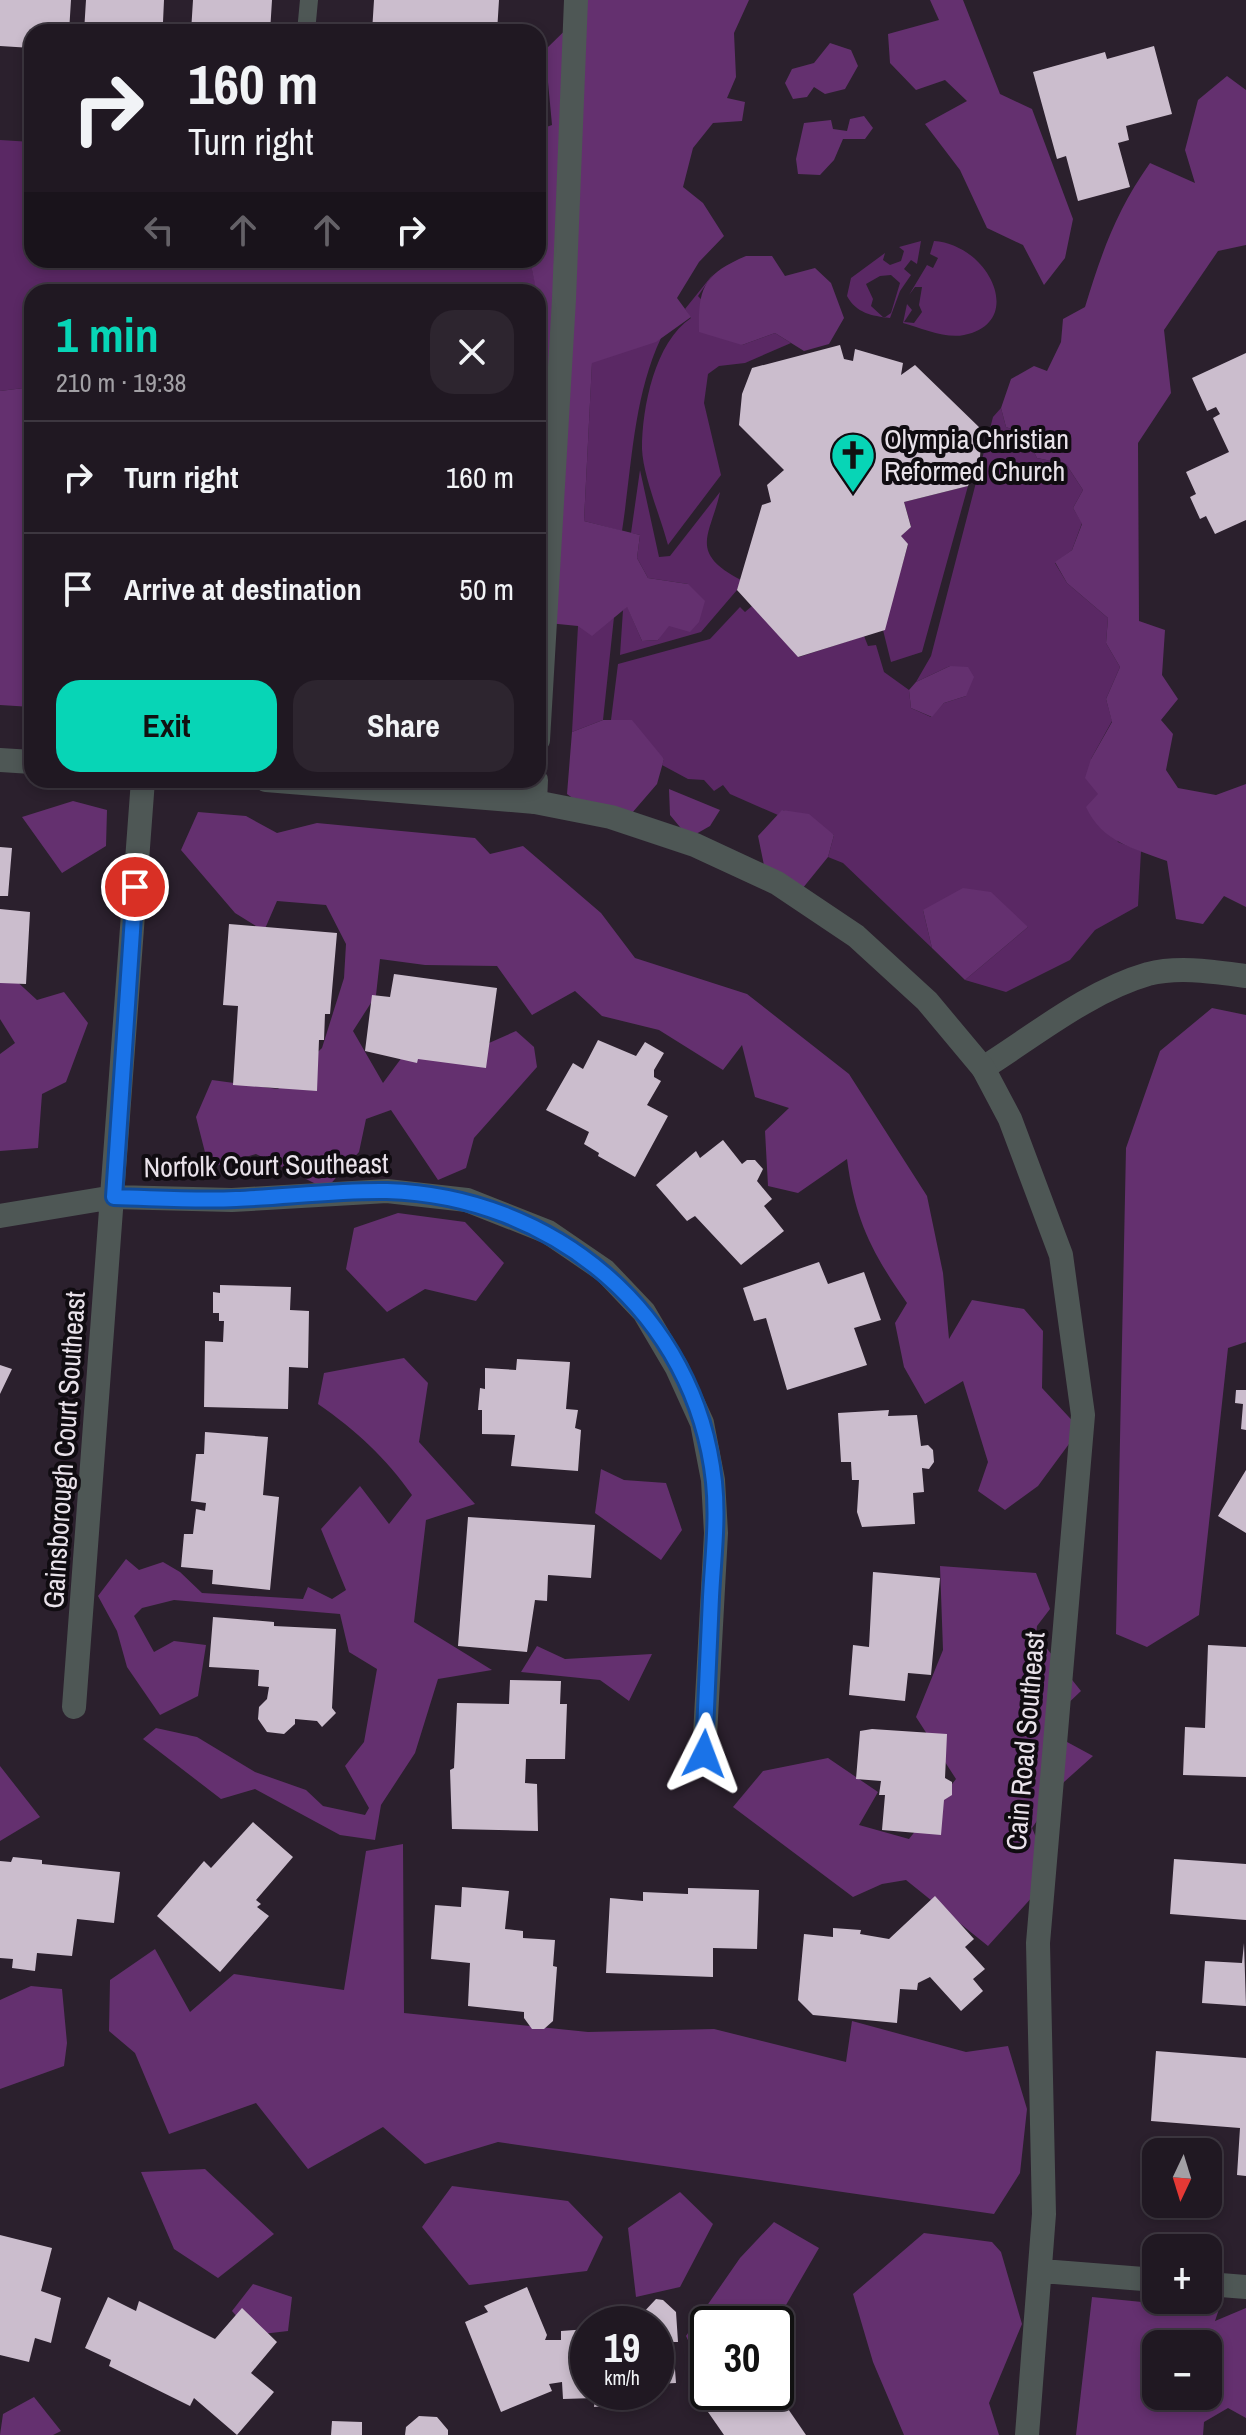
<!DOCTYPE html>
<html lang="en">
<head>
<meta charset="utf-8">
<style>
	:root { --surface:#201822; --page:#2d252f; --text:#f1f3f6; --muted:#a2a0a5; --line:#3d3740; --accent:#07d5b6 }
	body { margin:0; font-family:"Archivo Narrow",sans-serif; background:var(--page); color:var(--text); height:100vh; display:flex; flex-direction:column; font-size:30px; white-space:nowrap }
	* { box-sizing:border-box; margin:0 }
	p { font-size:26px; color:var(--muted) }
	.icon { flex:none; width:44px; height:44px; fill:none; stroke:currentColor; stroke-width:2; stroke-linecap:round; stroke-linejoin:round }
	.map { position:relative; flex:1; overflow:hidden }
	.drawer { position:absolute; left:24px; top:284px; width:522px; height:504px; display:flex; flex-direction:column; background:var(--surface); border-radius:24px; box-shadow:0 4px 12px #0003,0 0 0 2px var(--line) }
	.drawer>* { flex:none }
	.hud { position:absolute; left:24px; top:24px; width:522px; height:244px; border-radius:24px; box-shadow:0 4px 12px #0003,0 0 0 2px var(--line); background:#201822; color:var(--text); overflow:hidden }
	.needle { width:52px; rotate:184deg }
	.buttons { position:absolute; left:1142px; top:2138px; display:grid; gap:16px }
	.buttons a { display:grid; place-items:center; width:80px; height:80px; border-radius:16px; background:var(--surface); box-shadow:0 4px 12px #0003,0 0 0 2px var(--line); font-size:40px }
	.speed { position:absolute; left:570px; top:2306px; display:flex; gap:16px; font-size:40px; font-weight:700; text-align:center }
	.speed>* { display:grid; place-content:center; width:104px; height:104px; border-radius:50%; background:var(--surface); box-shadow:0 4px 12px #0003,0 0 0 2px var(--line); line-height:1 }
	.speed small { font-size:20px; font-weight:400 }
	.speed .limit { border:4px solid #111; border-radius:12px; background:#fff; color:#111 }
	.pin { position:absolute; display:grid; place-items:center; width:68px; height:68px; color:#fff; margin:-34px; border:4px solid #fff; border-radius:50%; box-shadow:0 2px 8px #0007 }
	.me { position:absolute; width:88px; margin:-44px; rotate:3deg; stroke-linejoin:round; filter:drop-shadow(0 0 6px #0008) }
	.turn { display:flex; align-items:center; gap:28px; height:168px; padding:0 32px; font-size:36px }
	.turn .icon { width:104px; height:104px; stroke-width:2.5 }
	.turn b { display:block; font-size:56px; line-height:68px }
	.lanes { display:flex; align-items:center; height:76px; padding:0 32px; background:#0003; justify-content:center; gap:40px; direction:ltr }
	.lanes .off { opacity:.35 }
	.round { display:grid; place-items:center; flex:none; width:84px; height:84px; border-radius:24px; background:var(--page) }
	.overview { display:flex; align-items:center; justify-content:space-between; height:136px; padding:0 32px }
	h1 { font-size:48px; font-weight:700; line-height:60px; color:var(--accent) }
	.primary-button { display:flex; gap:16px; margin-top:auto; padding:16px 32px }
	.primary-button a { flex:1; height:92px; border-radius:24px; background:var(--accent); color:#111; font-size:32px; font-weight:700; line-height:92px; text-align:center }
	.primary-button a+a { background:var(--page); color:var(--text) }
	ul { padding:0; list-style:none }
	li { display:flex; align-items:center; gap:24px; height:112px; padding:0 32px; border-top:2px solid var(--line) }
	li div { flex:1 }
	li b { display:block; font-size:30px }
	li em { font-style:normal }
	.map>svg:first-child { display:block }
	.green { fill:#5a2864; fill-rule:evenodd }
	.forest { fill:#64306f; fill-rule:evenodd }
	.building { fill:#cbbdcd }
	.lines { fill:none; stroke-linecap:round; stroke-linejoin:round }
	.service { stroke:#4e5755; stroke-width:18 }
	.minor { stroke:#4e5755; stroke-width:24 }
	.tertiary { stroke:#4e5755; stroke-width:24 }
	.route-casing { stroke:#114b97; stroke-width:20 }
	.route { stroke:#1a73e8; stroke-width:14 }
	.labels { text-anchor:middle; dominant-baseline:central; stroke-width:8; stroke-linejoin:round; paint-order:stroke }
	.poi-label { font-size:28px; fill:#e9e2ea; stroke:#100c11; text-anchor:start }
	.street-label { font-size:28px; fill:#e9e2ea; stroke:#100c11 }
</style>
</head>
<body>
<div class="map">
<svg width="1246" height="2435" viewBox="0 0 1246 2435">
	<rect width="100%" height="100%" fill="#2b202d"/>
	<path class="green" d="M0,140L32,142V260H530L537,292H269L241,287L237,292H32V387L0,391Z
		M921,241L917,264L911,260L904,269L911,275L900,291L890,318C872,316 856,313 847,296L851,278L885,253L883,260L890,265L901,261L904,251L899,247ZM891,275L900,283L891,313L884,318L871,306L873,299L866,284L880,276Z
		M934,241C990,245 1026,323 964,335C946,339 921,328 903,323L907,304L912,310L904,322L914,323L922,312L919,305L922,287H915L909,295L927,265L933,268L938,258L930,254Z
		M714,273L698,296L742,345L775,333L791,343L745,363L719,366L708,374L704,403L721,475L668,545C661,518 643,476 642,449C642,407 655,342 691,318L685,309Z
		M661,338C633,398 632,466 622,531L584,521L592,362Z
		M1001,408L1006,427L1025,434L1037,458L1066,464L1083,490L1073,508L1082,523L1072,550L1055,563L1067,583L1108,618L1106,643L1120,667L1106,699L1112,721L1091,759L1099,794L1118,842L1141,851L1138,906L1095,930L1070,960L1006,992L965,980L1028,927L923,910L932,948L843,863L828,857L834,835L783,810L778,815L730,794L723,785L714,791L704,780L688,779L662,765L664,759L611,720L618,664L710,639L740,607L745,612L752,606L799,657L864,636L868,646L876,645L884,672L909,690L911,708L931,717L944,703L966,696L950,666L916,682L931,656L993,417Z
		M640,470L659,557L670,556L720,492C711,535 687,552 741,580L737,590L701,632L620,655L623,610L627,606L642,641L658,640L688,584L648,578L637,558L640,535L631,533Z
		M968,486L922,652L891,662L883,630L908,545L901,536L911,526L904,502Z
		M614,617L603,720L572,732L578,626L604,624Z"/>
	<path class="forest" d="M572,0H749L734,33L736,77L727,98L745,102L742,121L713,123L693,148L683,187L703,203L724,236L699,262L677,298L691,317L656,342L592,363L584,521L640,535L637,558L648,578L688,584L705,601L699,622L690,632L669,626L658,640L642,641L627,607L592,636L578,626L538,622L539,305L530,260H538V130L552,125L545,50L586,10Z
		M930,0H963L1000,94L1032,109L1073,219L1065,258L1044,285L1023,245L987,228L960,170L925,124L967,101L945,80L916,90L890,63L888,34L939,20Z
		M830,43L851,50L858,66L845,89L825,94L814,87L807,97L793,99L785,83L792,69L814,63Z
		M1227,76L1246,90V245L1218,251L1164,330L1171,393L1138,443L1139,621L1165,630L1162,675L1178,699L1161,720L1173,734L1166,770L1178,788L1216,795L1246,784V907L1224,896L1203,924L1176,919L1167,861C1133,848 1102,842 1086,807L1098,794L1085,778L1091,759L1112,722L1106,699L1120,667L1106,643L1108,618L1067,583L1055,562L1072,550L1082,524L1073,508L1083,490L1066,464L1037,458L1025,434L1006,427L1001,408L1011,379L1034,366L1047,371L1061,342L1063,319L1085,307C1102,252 1116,211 1150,163L1195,183L1185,150L1198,100Z
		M864,116L873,128L865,139H843L834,160L820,175L798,174L796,159L804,123L831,120L833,129L847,131L850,119Z
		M746,256H772L785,276L815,268L831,283L844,318L829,344L804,351L775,333L742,345L699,332C698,287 704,274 746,256Z
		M32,387V707L0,705V391Z
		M950,666L968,667L974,677L966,696L944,703L932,717L911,708L909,690L916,682Z
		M603,720H632L664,759L657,784L632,813L592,812L567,794L572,732Z
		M669,789L720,810L710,826L689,838L670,815Z
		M73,801L107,810L106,846L62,873L22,817Z
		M782,810L809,814L834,835L828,857L798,894L766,875L758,836Z
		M198,812L246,816L277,833L317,823L475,838L490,854L523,846L601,913L635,958L747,994L849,1074L927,1196L943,1273L949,1339L972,1300L1024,1309L1043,1331L1042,1388L1080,1429L1038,1486L1005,1510L978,1491L988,1462L963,1381L925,1404L904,1367L895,1323L907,1303C872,1253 855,1220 847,1159L798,1193L768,1186L765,1131L789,1108L755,1097L742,1045L723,1070L659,1030L602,1016L575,991L532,1015L497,966L425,965L380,959L376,995L353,1031L383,1083L414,1041L489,1043L516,1031L534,1047L537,1067L474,1138L466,1168L438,1180L391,1110L366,1119L359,1152L326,1189L256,1154L209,1168L196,1117L212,1080L278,1089L322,1048L344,978L346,944L326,905L277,901L264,931L235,913L181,850Z
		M963,888L991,892L1028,927L965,980L932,948L923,910Z
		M12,977L37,1000L64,992L88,1023L66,1082L42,1094L38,1148L0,1151V1054L15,1043L0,1019V983Z
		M1212,1008L1246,1015V1342L1228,1348L1199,1615L1147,1647L1116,1634L1126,1148L1160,1051Z
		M398,1213L465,1222L504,1263L476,1301L425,1289L387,1312L346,1269L354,1228Z
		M404,1358L428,1383L419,1442L475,1504L426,1520L414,1622L492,1670L438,1679L415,1753L381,1805L375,1840L340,1835L255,1789L221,1799L143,1739L156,1728L197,1737L255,1772L306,1790L323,1806L365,1815L369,1808L345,1766L364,1742L377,1669L349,1652L340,1614L174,1600L142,1608L134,1616L154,1652L174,1641L206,1645L198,1696L160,1715L127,1667L117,1631L98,1596L126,1559L139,1570L163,1562L180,1572L202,1593L303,1599L308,1587L332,1599L346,1590L321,1529L360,1486L389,1524L412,1495C385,1457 357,1431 318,1404L324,1373Z
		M601,1469L624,1480L666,1483L682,1530L661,1560L595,1513Z
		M940,1566L1036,1573L1050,1609L1037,1626L1036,1635L1081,1691L1060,1711L1056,1736L1093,1756L1064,1782L1032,1828L1052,1875L988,1946L906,1880L882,1884L853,1897L733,1807L763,1771L828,1758L878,1792L859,1825L909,1839L956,1779L916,1717L943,1650Z
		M537,1646L565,1659L652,1654L629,1701L600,1680L521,1672Z
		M0,1766L40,1817L0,1841Z
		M403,1844L404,2013L588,2032L714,2029L846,2062L852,2021L966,2052L1008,2046L1027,2109L1020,2173L994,2214L498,2142L425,2164L383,2127L308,2169L256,2103L169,2134L135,2053L109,2031L110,1980L155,1949L190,2012L234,1974L344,1990L366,1851Z
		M31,1986L62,1989L67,2043L64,2066L0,2089V2000Z
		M205,2169L274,2234L218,2278L174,2249L141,2172Z
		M452,2186L568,2201L603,2237L587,2271L469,2285L422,2227Z
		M680,2192L713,2224L680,2287L636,2297L628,2228Z
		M774,2222L819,2248L775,2324H708V2383L686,2336L740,2258Z
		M924,2233L992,2242L1001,2252L1022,2324L989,2403L999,2435H904L873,2362L853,2294Z
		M253,2284L292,2297L288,2331L253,2335L232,2311Z
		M1208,2285L1226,2288L1215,2321L1246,2308V2418L1228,2408L1204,2422L1203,2435H1076L1092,2297L1152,2303L1156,2288V2300H1208ZM1156,2344H1208V2396H1156Z
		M34,2397L61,2431L53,2435H0L3,2414Z"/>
	<path class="building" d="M0,0H71L69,32H32V48L0,46Z
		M86,0H164L163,22H173L172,32H84Z
		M193,0H272L270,32H191Z
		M374,0H499L497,32H372Z
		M1154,46L1172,114L1126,126L1129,140L1118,143L1130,187L1078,201L1066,156L1057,159L1033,72L1105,52L1107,59Z
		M840,345L844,359L853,361L855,349L903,363L901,375L915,365L982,430L980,457L968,486L904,502L911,527L901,536L908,544L885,630L798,657L737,590L762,505L771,502L767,485L784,470L739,425L742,394L752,368Z
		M1246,353V520L1215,534L1206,516L1200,519L1190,497L1196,494L1186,472L1229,452L1213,418L1220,414L1216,407L1207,411L1192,378Z
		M0,847L12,848L8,896H0Z
		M0,909L30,912L26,984L0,983Z
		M229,924L337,933L330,1014H325L324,1040H319L317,1091L233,1085L238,1006L223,1005Z
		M394,974L497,988L486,1068L418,1059L417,1063L365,1051L372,995L390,997Z
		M598,1040L636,1056L645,1042L664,1053L654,1070V1077L661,1081L647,1105L668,1116L635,1177L598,1156L599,1153L584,1144L589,1132L546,1110L573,1063L583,1069Z
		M723,1140L742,1164L747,1160H755L763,1169L757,1181L772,1199L764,1206L784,1231L741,1265L695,1216L687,1221L656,1185L696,1151L700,1158Z
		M819,1262L828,1284L864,1272L881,1320L854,1328L867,1365L787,1390L766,1318L754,1321L743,1288Z
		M220,1285L291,1287L290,1310L309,1311L308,1368L289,1367L288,1409L204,1407L205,1341L223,1342L224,1321H219V1313H213V1292L220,1293Z
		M517,1359L570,1362L566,1409L578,1410L575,1428L581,1430L578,1471L511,1466L515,1435L482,1434V1410H478L480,1388L485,1389V1368L516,1370Z
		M0,1365L12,1369L0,1394Z
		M1236,1390H1246V1430L1241,1429L1243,1404L1235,1403Z
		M889,1410L888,1416L917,1415L921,1446L928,1445L933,1450L934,1462L929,1469L922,1468L924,1492L913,1493L915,1524L862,1527L857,1512L859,1480H852L851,1462H841L838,1413Z
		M205,1432L268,1437L263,1495L279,1497L270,1590L212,1584L213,1570L181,1567L184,1534H193L196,1509L205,1511L206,1503L191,1501L196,1454H204Z
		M1246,1470V1533L1218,1516Z
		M468,1517L595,1525L591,1578L548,1575L547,1601L535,1600L527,1652L458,1646Z
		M873,1572L940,1578L931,1675L908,1673L905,1701L849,1695L853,1645L869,1647Z
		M213,1617L274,1622V1626L336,1629L332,1708L336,1713L322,1727L317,1721L295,1719V1724L284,1734L267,1732L258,1719L259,1707L267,1699L269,1687L258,1686L259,1670L209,1667Z
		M1208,1645L1246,1647V1777L1183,1775L1185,1727L1205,1728Z
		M510,1680L561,1681L560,1704H567L565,1759H526L525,1783L537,1784L538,1831L452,1829L450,1770L454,1768L457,1703L509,1704Z
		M872,1729L947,1734L945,1778L952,1782V1795L944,1800L941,1835L882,1830L885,1795H879L881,1781L856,1779L860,1731Z
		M253,1822L293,1857L256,1900L261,1904L257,1907L269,1916L220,1972L157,1916L204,1861L211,1868Z
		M13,1857L42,1860V1864L120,1872L114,1923L77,1919L72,1956L37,1953L35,1971L12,1968L13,1959L0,1958V1861L11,1862Z
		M1174,1859L1246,1864V1920L1170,1914Z
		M462,1887L509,1891L505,1929L523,1931V1938L555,1940L553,1966L557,1967L553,2021L544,2029H532L524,2018V2012L468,2006L470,1963L431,1959L435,1905L461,1907Z
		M688,1888L759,1890L757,1949L713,1948V1977L606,1973L610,1898L643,1901V1892L688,1894Z
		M935,1896L974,1939L965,1947L985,1969L973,1979L983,1991L961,2011L930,1977L918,1983L917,1990L900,1989L897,2023L813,2015L798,2000L804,1934L833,1937V1928L861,1930L860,1934L889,1939Z
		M1244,1943L1246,2006L1202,2003L1205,1961L1242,1963Z
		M1156,2051L1246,2058V2176L1237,2175L1240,2128L1151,2121Z
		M0,2235L52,2248L41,2291L61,2298L51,2343L35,2338L29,2362L0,2355Z
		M527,2287L547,2335L545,2340H561V2331L588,2329V2392L631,2394L614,2395L615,2405L594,2407L595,2398L563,2399L562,2382L549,2384L552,2391L501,2412L465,2322L488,2312L484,2306Z
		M108,2297L136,2311L139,2301L215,2339L242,2308L277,2342L251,2373L274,2392L237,2435L194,2398L190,2406L109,2366L111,2360L85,2348Z
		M656,2299L663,2300L676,2312L678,2342H673L676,2383L656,2384V2324H642L641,2315Z
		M736,2392H771L780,2404L784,2403L806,2435H724L708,2412Z
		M419,2416L437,2417L448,2430V2435H405L406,2427Z
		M332,2421L362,2422V2435H331Z"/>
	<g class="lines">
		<path class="service" d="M306,32L309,0"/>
		<path class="minor" d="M538,740L564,299L576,0
			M535,802L536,780
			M983,1068C1034,1036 1089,991 1148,974C1179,966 1215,972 1246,976
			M0,1216L114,1197L232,1200L387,1191L467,1200L548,1232L605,1271L644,1312L677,1368L702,1423L713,1480L716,1533L704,1754
			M74,1707L143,780"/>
		<path class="tertiary" d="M0,760L32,762
			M266,780L535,802L611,817L695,845L777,883L856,936L927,1001L983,1068L1010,1119L1061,1255L1083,1415L1038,1943L1044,2214L1027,2435
			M1042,2271L1156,2280
			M1208,2284L1246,2287"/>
	</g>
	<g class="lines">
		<g class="route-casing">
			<path id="route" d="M135,887L114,1197C155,1198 195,1201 236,1199C286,1197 337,1190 387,1191C552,1196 696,1313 714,1482C718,1520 713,1558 711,1597C709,1649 706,1702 704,1754"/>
		</g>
		<use href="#route" class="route"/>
	</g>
	<defs>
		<g id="church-pin" transform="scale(2.3)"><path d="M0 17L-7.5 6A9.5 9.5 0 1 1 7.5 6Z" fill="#07d5b6" stroke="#100c11"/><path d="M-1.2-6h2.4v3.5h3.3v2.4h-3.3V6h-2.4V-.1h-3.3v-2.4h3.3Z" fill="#111"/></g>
	</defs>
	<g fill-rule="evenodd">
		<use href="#church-pin" x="853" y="455"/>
	</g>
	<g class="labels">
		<g class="poi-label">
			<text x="884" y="439">Olympia Christian<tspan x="884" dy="32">Reformed Church</tspan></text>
		</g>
		<g class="street-label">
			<text transform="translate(266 1165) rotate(-1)">Norfolk Court Southeast</text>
			<text transform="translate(64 1450) rotate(-86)">Gainsborough Court Southeast</text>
			<text transform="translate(1025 1741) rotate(-85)">Cain Road Southeast</text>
		</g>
	</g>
</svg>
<div class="buttons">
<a><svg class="needle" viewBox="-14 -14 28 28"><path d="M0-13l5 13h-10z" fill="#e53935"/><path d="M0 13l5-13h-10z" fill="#a2a0a5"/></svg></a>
<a>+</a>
<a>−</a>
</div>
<div class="speed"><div>19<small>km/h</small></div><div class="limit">30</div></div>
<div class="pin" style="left:135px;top:887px;background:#d93025"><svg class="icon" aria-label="arrive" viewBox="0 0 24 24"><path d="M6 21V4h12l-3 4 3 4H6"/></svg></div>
<svg class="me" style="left:704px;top:1754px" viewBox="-20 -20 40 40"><path d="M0-17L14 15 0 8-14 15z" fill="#1a73e8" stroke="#fff" stroke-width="4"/></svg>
<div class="hud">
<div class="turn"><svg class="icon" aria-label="right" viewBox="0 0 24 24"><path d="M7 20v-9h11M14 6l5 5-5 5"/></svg><div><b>160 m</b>Turn right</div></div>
<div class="lanes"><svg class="icon off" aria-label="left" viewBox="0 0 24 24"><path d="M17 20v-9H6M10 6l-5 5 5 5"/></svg><svg class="icon off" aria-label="ahead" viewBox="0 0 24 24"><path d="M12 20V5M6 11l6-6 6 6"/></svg><svg class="icon off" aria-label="ahead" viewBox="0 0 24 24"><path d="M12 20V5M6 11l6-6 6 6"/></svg><svg class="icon" aria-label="right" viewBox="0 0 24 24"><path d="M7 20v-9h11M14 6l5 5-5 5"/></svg></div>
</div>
<section class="drawer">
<div class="overview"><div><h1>1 min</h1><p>210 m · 19:38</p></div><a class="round"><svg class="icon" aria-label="close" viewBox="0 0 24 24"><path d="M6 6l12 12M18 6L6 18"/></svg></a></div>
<ul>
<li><svg class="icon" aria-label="right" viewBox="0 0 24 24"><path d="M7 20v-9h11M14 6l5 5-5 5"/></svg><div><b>Turn right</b></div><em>160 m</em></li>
<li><svg class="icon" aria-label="arrive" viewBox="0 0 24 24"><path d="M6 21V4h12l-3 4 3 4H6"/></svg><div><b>Arrive at destination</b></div><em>50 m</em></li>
</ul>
<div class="primary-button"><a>Exit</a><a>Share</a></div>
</section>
</div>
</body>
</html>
